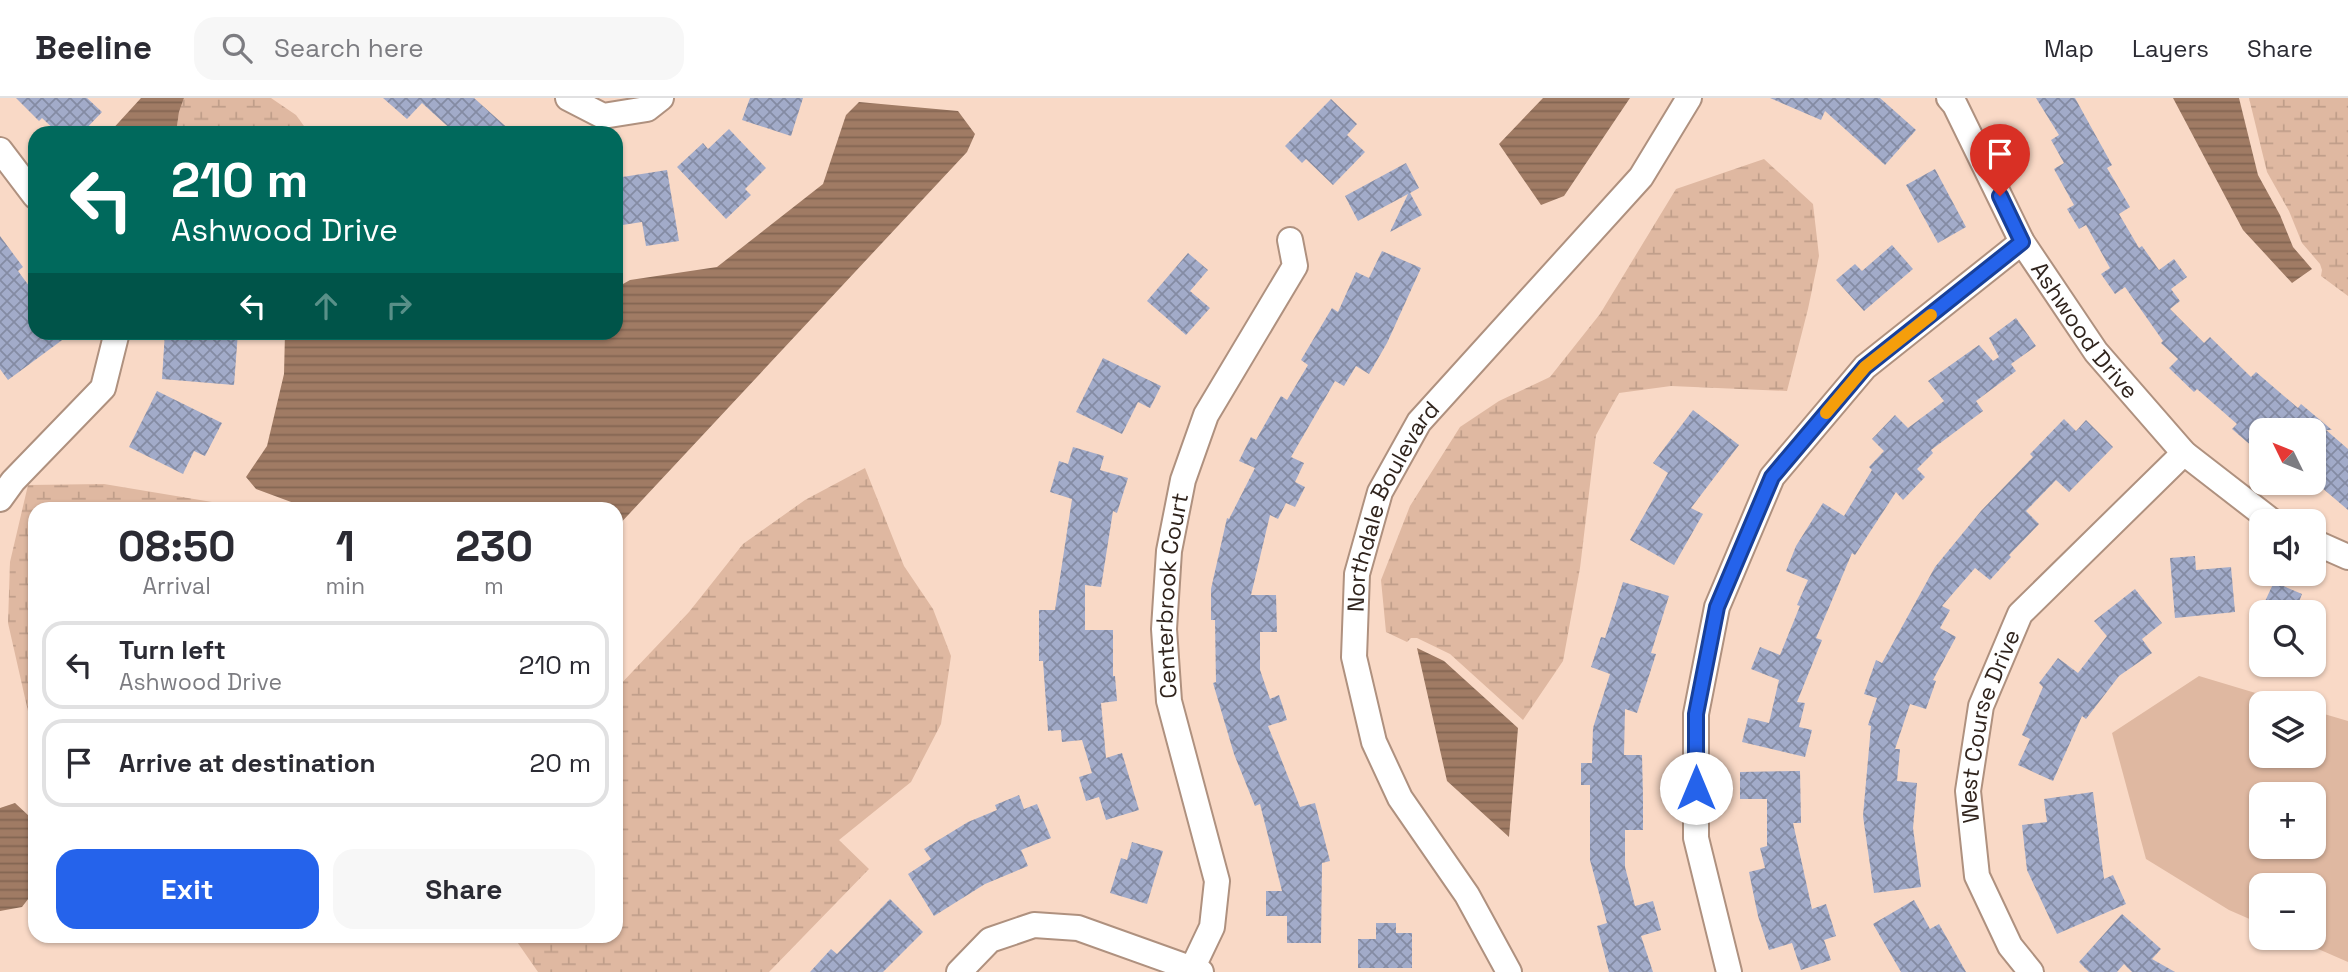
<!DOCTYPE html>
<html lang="en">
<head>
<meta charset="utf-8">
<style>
	:root { --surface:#fff; --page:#f7f7f7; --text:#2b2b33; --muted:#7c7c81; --line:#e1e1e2; --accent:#2563eb }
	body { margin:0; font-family:"Space Grotesk",sans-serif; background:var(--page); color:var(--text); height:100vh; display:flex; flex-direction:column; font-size:26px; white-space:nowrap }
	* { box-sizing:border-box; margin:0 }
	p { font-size:23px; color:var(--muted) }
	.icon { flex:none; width:38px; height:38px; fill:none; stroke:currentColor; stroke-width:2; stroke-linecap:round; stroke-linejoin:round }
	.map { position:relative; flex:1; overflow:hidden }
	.panel { position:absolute; left:28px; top:404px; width:595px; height:441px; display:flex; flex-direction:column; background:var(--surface); border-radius:21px; box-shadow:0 2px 5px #0004 }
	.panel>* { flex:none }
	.guide { position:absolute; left:28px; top:28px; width:595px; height:214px; border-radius:21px; box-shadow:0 2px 5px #0004; background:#00695c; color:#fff; overflow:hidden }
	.needle { width:46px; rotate:313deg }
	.tools { position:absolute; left:2249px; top:320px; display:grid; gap:14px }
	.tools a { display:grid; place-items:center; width:77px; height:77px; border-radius:14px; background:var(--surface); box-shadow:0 2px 5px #0004; font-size:35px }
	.pin { position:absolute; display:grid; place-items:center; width:60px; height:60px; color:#fff; margin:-72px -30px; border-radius:50% 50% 50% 0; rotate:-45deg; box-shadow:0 0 7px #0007 }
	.pin .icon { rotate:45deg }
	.me { position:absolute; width:77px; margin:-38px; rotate:0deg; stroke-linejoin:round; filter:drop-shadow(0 0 5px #0008) }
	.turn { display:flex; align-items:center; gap:24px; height:147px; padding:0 28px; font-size:32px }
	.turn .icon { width:91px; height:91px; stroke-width:2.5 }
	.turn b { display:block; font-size:49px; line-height:60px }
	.lanes { display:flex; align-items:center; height:66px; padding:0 28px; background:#0003; justify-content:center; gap:35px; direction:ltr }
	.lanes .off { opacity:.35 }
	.eta { display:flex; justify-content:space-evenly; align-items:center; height:119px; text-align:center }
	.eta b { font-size:42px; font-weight:800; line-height:49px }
	.action { display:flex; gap:14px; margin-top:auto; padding:14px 28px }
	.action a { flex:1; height:80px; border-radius:21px; background:var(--accent); color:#fff; font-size:28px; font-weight:800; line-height:80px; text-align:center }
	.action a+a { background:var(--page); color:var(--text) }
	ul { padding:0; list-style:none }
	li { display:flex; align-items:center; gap:21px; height:88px; margin:0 14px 10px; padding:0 14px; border:4px solid var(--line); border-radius:21px }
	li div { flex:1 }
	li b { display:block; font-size:26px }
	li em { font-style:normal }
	header { display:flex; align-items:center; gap:42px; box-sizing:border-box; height:98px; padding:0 35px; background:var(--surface); border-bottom:2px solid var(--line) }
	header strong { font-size:33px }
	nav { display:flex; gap:38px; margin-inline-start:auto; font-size:24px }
	.search { width:490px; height:63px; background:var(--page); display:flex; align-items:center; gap:18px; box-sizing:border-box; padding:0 24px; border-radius:21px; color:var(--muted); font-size:26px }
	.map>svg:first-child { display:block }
	.green { fill:#dfb8a1; fill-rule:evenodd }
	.wetland { fill:url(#wetland-marsh) }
	.water { fill:url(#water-rules) }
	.building { fill:url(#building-cross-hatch) }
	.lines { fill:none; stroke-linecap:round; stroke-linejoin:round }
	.minor-casing { stroke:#af917f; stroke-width:28 }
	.minor { stroke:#fff; stroke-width:24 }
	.route-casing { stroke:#184099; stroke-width:18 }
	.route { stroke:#2563eb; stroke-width:12 }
	.slow { stroke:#f59e0b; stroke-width:12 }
	.labels { text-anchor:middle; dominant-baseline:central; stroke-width:7; stroke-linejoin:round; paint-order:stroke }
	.street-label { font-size:23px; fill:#30241d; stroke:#fff }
</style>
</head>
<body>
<header>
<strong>Beeline</strong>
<div class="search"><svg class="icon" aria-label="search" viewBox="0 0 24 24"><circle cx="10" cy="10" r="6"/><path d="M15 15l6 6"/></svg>Search here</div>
<nav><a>Map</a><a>Layers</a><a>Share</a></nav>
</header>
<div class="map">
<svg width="2348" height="874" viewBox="0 0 2348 874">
	<defs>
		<pattern id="wetland-marsh" width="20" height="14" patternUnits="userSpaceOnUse" patternTransform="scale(1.75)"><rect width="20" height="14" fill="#dfb8a1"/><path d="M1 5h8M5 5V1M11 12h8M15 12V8" fill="none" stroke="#c09e8a"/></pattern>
		<pattern id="water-rules" width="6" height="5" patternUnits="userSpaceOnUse" patternTransform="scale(1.75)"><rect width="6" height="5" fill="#a07b64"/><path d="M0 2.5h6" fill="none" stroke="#836552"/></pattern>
		<pattern id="building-cross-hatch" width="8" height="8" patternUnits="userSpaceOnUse" patternTransform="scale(1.75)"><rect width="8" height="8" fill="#a2abc9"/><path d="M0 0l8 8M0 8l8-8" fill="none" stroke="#848ba3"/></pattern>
	</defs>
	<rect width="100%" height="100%" fill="#f9d9c6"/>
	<path class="green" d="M2199,578L2289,605L2261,606V658H2314V613L2348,623V864L2293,840H2314V788H2261V826L2229,812L2146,761L2112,635ZM2314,696V749H2261V696Z"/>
	<path class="wetland" d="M184,0H271L296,17L309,35H176L179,14Z
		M2249,0H2348V198L2321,178L2322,172L2320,166L2302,145L2289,113L2267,74Z
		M1764,61L1813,106L1819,158L1808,211L1787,293L1671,288L1619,295L1596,337L1580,470L1563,563L1523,622L1450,556L1417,540H1411L1407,544L1386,534L1381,482L1410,408L1460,329L1499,303L1550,279L1600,216L1676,91Z
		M865,370L904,468L933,511L951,558L941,626L911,684L839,742L869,771L769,874H538L513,838H616V591L689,514L743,446L805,402Z
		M104,386L254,411H35V644L8,525L10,464L28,387Z"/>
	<path class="water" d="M141,0H184L179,14L176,35H109Z
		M1543,0H1630L1564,98L1541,107L1499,46Z
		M2173,0H2239L2258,77L2280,117L2293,149L2312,171L2292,185L2243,132Z
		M859,4L958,13L975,36L967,54L616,430V411H310L256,391L246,379L267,348L284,276L285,235L616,234V190L630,182L717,169L823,86L846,17Z
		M1417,550L1444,563L1518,630L1509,739L1447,683Z
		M15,705L29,718L35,755V792L22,809L0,813V710Z"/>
	<path class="building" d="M16,0H87L102,14L82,35H58L42,20L39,23Z
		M383,0H474L513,35H455L422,5L407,21Z
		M750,0H803L791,38L742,22Z
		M1770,0H1880L1916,32L1885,67L1825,13L1821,22Z
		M2036,0H2075L2112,67L2107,70L2130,109L2119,116L2139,150L2142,148L2159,172L2174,161L2187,179L2171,191L2180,203L2170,211L2204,245L2210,239L2251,279L2256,274L2298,310L2301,306L2332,332H2326L2348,351V412L2314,383V332H2261V356L2232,331L2237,326L2197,291L2194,294L2169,270L2178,261L2161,245L2163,243L2125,189L2115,196L2101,176L2110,170L2086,127L2079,131L2067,111L2074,107L2054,71L2064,65L2051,42L2059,37Z
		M1331,1L1357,26L1347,37L1365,54L1333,87L1306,61L1302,65L1285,48Z
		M729,31L766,70L745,91L751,97L726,121L677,69L703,45L708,51Z
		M1406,65L1419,90L1410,95L1422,117L1390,134L1408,96L1358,123L1345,98Z
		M1935,71L1966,129L1938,145L1906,87Z
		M667,72L679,143L646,148L642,124L616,128V80Z
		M0,138L23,169L18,173L35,196V234H73L8,282L0,271Z
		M1892,147L1913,171L1864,213L1836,182L1855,166L1862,173Z
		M1382,153L1421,170L1387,245L1369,276L1356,268L1344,288L1335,283L1291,359L1304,365L1295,384L1305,389L1295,409L1286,405L1278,421L1270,417L1251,497H1276L1277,534H1260V572L1270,601L1279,597L1287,622L1268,628L1300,709L1315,705L1330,763L1322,765L1321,845H1287V818H1266V793H1282L1260,706L1255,708L1234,656L1213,585L1216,584L1215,522H1211V491L1227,420L1229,421L1255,370L1239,363L1251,339L1256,342L1281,298L1287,302L1308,267L1301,262L1332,210L1338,214L1356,174L1369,180Z
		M1188,155L1208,172L1190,193L1210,210L1186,237L1147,203Z
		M2016,220L2036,248L2011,266L2016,273L1976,303L1983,313L1931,352L1933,355L1917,371L1925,379L1903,402L1896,394L1855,457L1852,455L1816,540L1822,542L1797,604L1805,605L1799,629L1812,632L1805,659L1742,644L1748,620L1769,625L1779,582L1751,571L1760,549L1780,557L1800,508L1797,507L1808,482L1786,473L1796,448L1823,405L1844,418L1872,372L1869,369L1884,353L1872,341L1895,317L1908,330L1944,303L1928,283L1979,247L1993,263L1999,259L1989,240Z
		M165,234H238L234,287L162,281Z
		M1103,260L1161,288L1150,310L1138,304L1122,336L1076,314Z
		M157,293L222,325L205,358L194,353L183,376L129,349Z
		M1693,312L1739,347L1691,410L1703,416L1674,467L1630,442L1668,375L1653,365Z
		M2064,321L2076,333L2086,322L2113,349L2069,394L2056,382L2026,413L2039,426L2009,457L2011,459L1990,482L1975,470L1942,508L1950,512L1940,530L1956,539L1933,582L1936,583L1926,611L1910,606L1895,651H1900L1897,683L1917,685L1913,730L1921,789L1874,795L1863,718L1871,628L1868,627L1877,600L1864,596L1876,562L1882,565L1935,469L1981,413L2033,359L2030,356Z
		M1073,349L1104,358L1100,372L1128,380L1117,415L1113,413L1101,489L1085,487V532H1113V578H1115L1117,603L1101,605L1106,660L1122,655L1139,712L1106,722L1099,699L1086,703L1079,679L1092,675L1082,642L1062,644L1061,632L1048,633L1043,563H1039V512H1055L1072,401L1050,394L1059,363L1068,366Z
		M2195,458L2196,472L2231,469L2235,514L2175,520L2170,460Z
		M1623,484L1669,498L1651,555L1656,556L1637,615L1625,611L1624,657H1642L1643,699V732H1625V769L1635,808L1653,803L1661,832L1641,838L1653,874H1609L1597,828L1607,825L1590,762V687H1581V665H1592L1593,630L1610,576L1591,569L1601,539L1605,540Z
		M2274,484L2302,496L2295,514H2260Z
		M2135,491L2162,525L2142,541L2152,555L2119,578L2086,621L2082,618L2053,683L2018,667L2030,641L2022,637L2043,589L2039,585L2058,560L2078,575L2107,538L2094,523Z
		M1800,673L1801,725H1793L1812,811L1826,806L1836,838L1824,842L1831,862L1801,872L1792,845L1769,852L1758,818L1749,774L1765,770L1760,750L1767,748V701H1740V674Z
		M2093,694L2104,781L2113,777L2126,806L2057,836L2027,772L2022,727L2047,724L2044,701Z
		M1019,697L1024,711L1037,706L1051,740L1021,752L1028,768L985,786L934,818L908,776L931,761L924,751L968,724L997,712L995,707Z
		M1132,744L1163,753L1147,806L1110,795L1121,760L1127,762Z
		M890,801L923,834L883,874H810L831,851L837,856Z
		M1914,802L1930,831L1939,826L1966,874H1901L1873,826Z
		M2122,816L2161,851L2152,861L2175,874H2132L2124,866L2117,874H2089L2079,864Z
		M1376,825H1396V835H1412V870H1358V841H1376Z"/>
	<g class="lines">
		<g class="minor-casing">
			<g id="minor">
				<path d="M568,0L603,18L647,11L661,0"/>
				<path id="s1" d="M1949,0L1955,7L2022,144L2096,254L2184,355L2273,424"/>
				<path d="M0,52L35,98"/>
				<path d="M0,401L13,383L103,290L117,234"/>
				<path d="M2314,444L2348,459"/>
				<path id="s2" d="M1192,871L1212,829L1217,783L1169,603L1164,531L1169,453L1183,382L1206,317L1295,168L1290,142"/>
				<path d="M959,874L990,842L1034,827L1078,830L1201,874"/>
				<path id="s3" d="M1509,874L1467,797L1400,700L1374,644L1354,559L1357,476L1380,394L1419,324L1641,79L1689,0"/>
				<path d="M1729,874L1696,740V616L1717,509L1772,379L1865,269L2022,144"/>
				<path id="s4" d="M2031,874L2010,848L1977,778L1968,693L1981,608L2020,516L2184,355"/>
			</g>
		</g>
		<use href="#minor" class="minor"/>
	</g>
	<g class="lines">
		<g class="route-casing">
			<path id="route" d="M1696,690V616L1717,509L1772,379L1865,269L2022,144L2000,98"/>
		</g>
		<use href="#route" class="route"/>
		<path class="slow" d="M1826,315L1865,269L1931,217"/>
	</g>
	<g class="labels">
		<g class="street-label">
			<text stroke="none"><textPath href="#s1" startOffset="270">Ashwood Drive</textPath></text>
			<text stroke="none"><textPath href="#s3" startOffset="513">Northdale Boulevard</textPath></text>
			<text stroke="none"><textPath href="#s2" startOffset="385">Centerbrook Court</textPath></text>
			<text stroke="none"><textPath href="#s4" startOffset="264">West Course Drive</textPath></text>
		</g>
	</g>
</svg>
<div class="tools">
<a><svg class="needle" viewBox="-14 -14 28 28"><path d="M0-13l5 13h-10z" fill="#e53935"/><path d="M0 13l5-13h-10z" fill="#7c7c81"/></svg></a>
<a><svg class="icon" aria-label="sound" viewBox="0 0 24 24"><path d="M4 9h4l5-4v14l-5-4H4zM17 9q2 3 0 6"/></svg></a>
<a><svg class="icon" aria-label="search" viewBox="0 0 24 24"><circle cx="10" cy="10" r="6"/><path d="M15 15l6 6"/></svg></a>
<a><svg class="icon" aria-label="layers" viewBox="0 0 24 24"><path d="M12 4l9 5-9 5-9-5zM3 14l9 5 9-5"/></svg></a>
<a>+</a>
<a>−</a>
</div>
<div class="pin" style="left:2000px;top:98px;background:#d93025"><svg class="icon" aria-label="arrive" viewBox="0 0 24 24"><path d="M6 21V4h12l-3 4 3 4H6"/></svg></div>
<svg class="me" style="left:1696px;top:690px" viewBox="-20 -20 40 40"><circle r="19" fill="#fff"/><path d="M0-13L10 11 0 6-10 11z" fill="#2563eb"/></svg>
<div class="guide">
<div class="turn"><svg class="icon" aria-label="left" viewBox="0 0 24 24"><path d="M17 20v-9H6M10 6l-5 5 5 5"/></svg><div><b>210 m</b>Ashwood Drive</div></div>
<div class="lanes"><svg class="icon" aria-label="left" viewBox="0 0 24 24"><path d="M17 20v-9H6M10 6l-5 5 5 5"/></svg><svg class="icon off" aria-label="ahead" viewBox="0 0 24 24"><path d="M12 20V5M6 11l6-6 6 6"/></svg><svg class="icon off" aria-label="right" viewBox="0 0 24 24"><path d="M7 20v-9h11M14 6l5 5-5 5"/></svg></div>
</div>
<section class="panel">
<div class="eta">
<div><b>08:50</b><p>Arrival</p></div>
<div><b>1</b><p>min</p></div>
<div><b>230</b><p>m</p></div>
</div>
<ul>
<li><svg class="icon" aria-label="left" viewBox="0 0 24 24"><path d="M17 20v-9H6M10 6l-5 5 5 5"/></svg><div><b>Turn left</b><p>Ashwood Drive</p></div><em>210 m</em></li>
<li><svg class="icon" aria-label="arrive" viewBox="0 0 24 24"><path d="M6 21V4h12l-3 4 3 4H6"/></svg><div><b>Arrive at destination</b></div><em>20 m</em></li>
</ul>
<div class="action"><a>Exit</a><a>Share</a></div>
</section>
</div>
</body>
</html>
